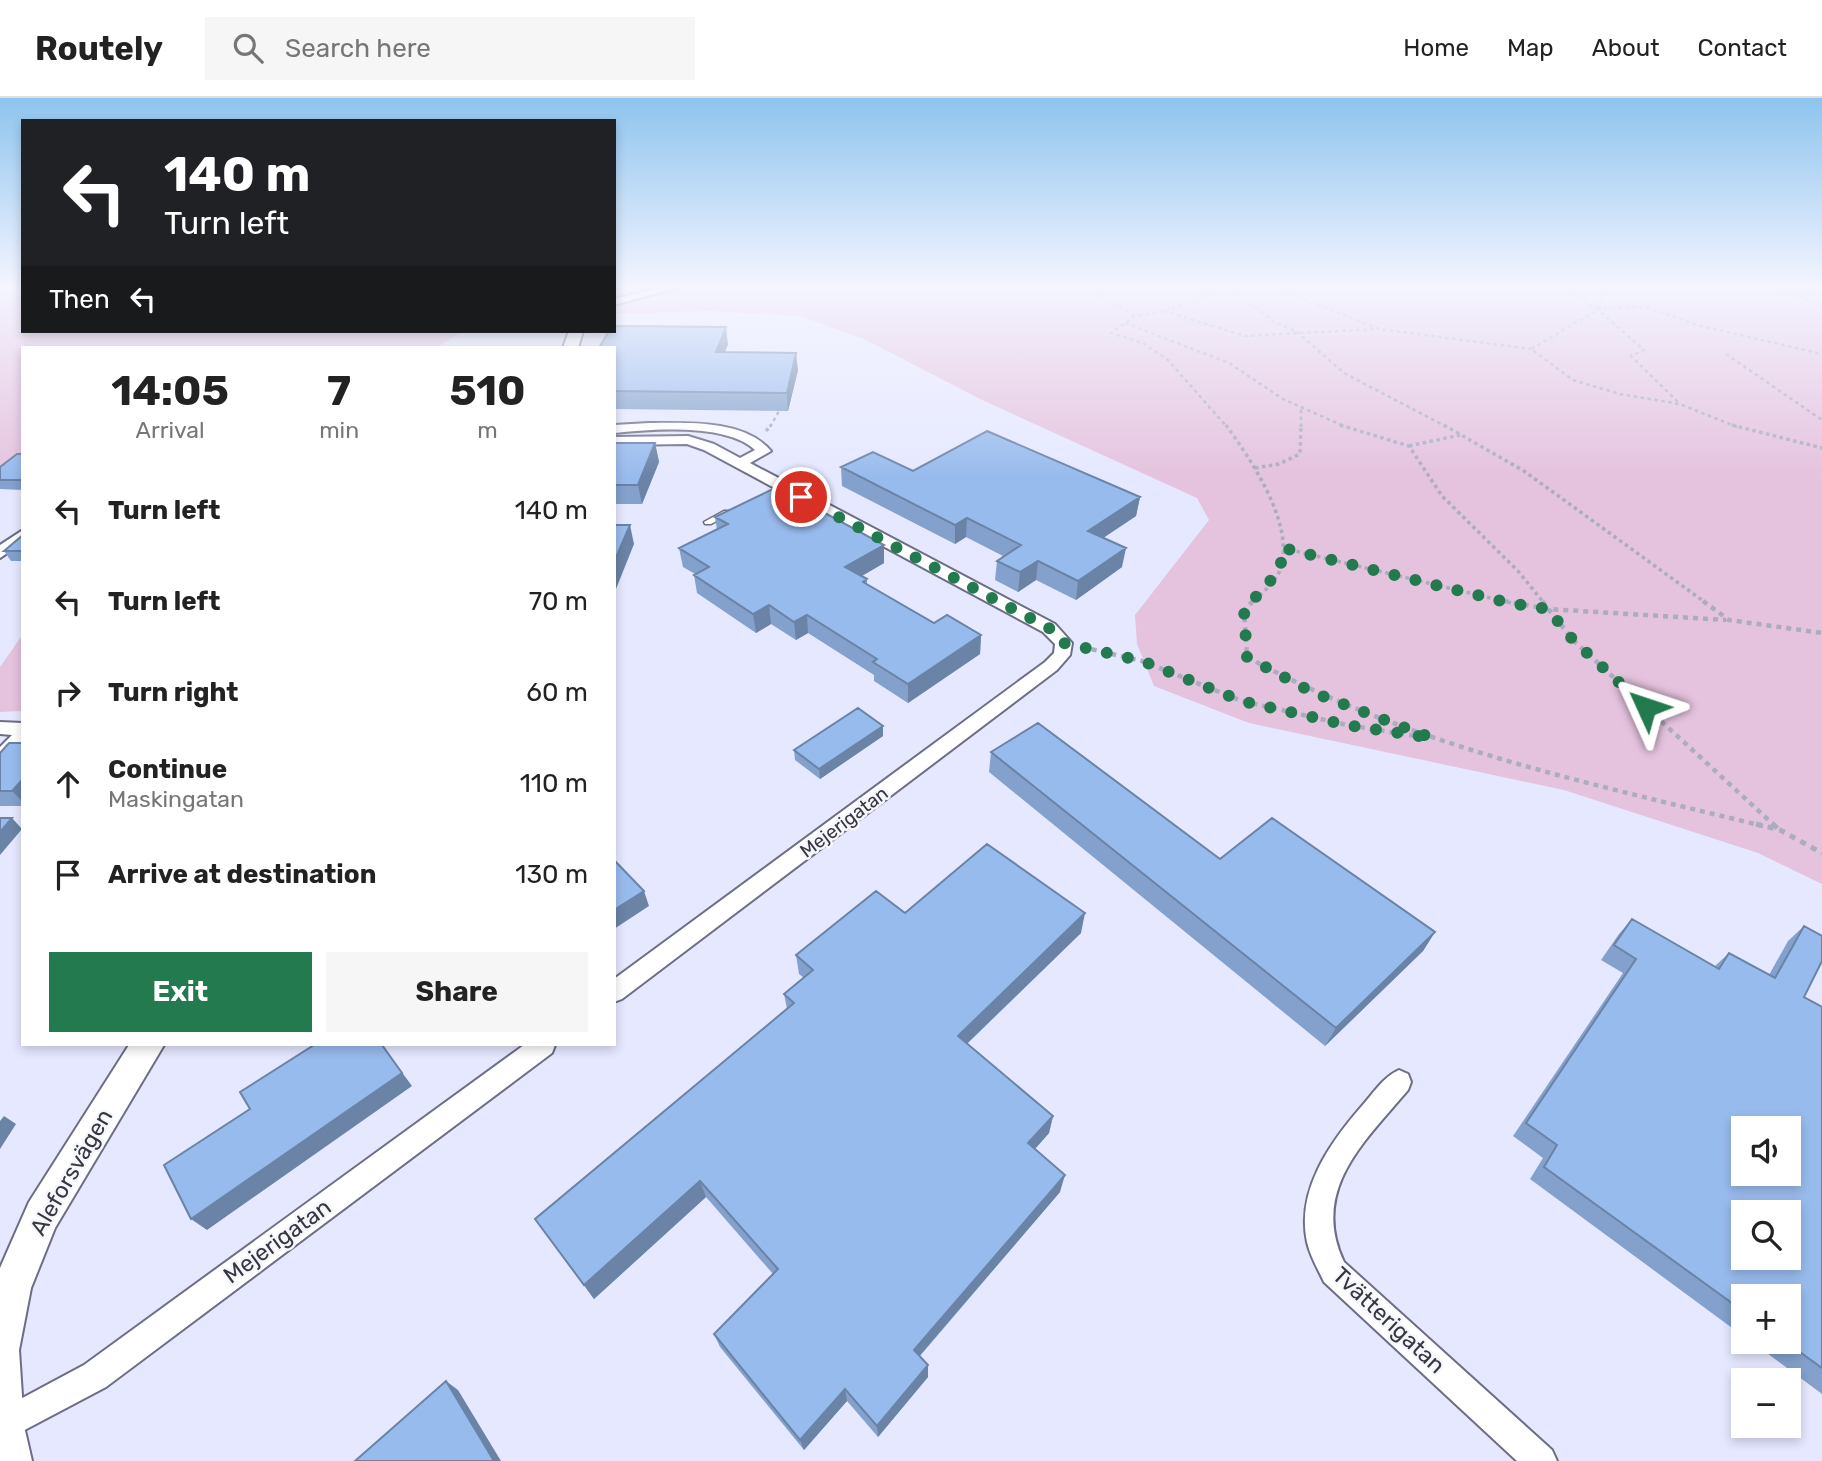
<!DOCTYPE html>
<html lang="en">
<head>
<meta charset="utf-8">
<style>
	:root { --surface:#fff; --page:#f6f6f6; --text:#222; --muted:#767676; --line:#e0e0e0; --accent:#237a4e }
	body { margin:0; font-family:Rubik,sans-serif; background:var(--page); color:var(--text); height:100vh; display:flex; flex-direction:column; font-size:26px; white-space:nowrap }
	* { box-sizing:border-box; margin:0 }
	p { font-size:23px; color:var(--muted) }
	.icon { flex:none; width:38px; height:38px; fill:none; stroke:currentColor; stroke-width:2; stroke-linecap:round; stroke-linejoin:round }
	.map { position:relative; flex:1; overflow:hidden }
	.panel { position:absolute; left:21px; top:248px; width:595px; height:700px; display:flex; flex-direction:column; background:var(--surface); border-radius:0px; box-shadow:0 4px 10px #0003 }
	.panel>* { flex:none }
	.guide { position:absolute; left:21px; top:21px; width:595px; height:214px; border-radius:0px; box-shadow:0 4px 10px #0003; background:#202124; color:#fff; overflow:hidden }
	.buttons { position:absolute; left:1731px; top:1018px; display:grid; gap:14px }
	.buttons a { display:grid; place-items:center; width:70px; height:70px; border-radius:0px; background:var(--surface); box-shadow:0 4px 10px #0003; font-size:35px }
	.pin { position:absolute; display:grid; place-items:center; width:60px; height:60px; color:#fff; margin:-30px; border:4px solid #fff; border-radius:50%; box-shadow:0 2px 7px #0007 }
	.me { position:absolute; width:77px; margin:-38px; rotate:312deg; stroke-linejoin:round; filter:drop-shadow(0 0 5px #0008) }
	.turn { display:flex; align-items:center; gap:24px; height:147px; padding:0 28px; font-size:32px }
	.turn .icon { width:91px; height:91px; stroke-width:2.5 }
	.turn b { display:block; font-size:49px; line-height:60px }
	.then { display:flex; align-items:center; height:66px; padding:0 28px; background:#0003; gap:14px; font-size:26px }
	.eta { display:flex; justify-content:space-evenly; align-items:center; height:119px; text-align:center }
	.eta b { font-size:42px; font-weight:700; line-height:49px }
	.cta { display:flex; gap:14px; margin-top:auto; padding:14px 28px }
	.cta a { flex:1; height:80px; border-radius:0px; background:var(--accent); color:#fff; font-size:28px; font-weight:700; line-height:80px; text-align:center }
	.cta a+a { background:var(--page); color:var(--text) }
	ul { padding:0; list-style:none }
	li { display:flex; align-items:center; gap:21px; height:91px; padding:0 28px }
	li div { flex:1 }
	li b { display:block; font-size:26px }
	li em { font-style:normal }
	header { display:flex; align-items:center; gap:42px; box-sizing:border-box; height:98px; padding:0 35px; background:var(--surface); border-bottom:2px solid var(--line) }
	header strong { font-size:33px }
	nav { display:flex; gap:38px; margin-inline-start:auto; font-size:24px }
	.search { width:490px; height:63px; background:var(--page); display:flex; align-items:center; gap:18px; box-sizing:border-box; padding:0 24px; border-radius:0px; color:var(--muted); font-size:26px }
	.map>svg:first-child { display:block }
	.green { fill:#e5c2de }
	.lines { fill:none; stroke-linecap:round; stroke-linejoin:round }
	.lane-casing { stroke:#6c6d86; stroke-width:3 }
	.street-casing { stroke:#6c6d86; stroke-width:4 }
	.secondary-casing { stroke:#6c6d86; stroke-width:4 }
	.path-far3 { stroke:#abacbf; stroke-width:2.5; stroke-dasharray:3.5 3.5; stroke-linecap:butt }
	.path-far2 { stroke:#abacbf; stroke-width:3.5; stroke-dasharray:3.5 3.5; stroke-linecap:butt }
	.path-far1 { stroke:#abacbf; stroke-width:4.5; stroke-dasharray:5 5; stroke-linecap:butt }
	.path { stroke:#abacbf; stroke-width:5; stroke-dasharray:6 6; stroke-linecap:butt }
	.lane { fill:#fff; fill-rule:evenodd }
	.street { fill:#fff; fill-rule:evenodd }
	.secondary { fill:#fff; fill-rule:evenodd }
	.wall { fill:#83a1cc }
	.shaded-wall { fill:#6a83a6 }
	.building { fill:#98bbed; stroke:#6a83a6; stroke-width:2; fill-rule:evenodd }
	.route { stroke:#237a4e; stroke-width:12; stroke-dasharray:0 21.6 }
	.labels { text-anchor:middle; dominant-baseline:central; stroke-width:5; stroke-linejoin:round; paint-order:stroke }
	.street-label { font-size:19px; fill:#373742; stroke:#f6f7fc }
	.near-street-label { font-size:23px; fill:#373742; stroke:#f6f7fc }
</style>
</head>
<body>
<header>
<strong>Routely</strong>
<div class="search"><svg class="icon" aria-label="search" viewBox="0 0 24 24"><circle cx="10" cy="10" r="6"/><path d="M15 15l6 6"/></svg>Search here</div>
<nav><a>Home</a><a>Map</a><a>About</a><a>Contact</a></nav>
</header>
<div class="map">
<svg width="1822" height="1363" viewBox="0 0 1822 1363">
	<rect width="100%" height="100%" fill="#e6e8ff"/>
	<path class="green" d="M0,188H23V233H463L436,250H23V366L0,379Z
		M614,188H1822V786L1758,755L1564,692L1249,625L1154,588L1137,546L1135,517L1209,422L1197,400L980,301L866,242L800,218L709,213L614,216Z
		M23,536V613L0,614V569Z"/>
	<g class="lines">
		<g class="lane-casing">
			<path id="lane" d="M724,413H730L731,415L711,426H705L704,424Z"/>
		</g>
		<g class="street-casing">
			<path id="street" d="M666,188H683L614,207V201Z
				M649,325C686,325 744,321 771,353L750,365L1055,526L1072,545L1070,557L1057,572L622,901L614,904V881L1045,564L1054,555L1055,546L1043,534L704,352L687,346L614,347V339L688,338L714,346L740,360L755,352C727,325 651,331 614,335V327Z
				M23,432V444L0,460V447Z
				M0,624L23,625V649L7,666L0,668V649L12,637L0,636Z
				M524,947H555L552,955L106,1289L0,1345V1312L84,1267Z
				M1399,972L1408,976L1411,984L1408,992C1364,1044 1310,1092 1344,1164L1552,1352L1557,1363H1517L1324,1184C1318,1171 1310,1158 1307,1144C1296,1093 1329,1046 1361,1009C1372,997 1383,979 1399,972Z"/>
		</g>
		<g class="secondary-casing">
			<path id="secondary" d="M569,233H583L578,250H563Z
				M129,947H164L55,1130L31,1190L19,1252L24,1328L32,1363H0V1170L29,1104Z"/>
		</g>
		<path class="path-far3" d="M1092,188L1105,201L1135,218
			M1217,188L1216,194L1164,213L1135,218L1111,235L1143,245L1168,262L1227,329
			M1227,188L1274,224L1297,234L1344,275L1447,329
			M1272,188L1379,231L1531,251
			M1560,188L1598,212L1644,252L1631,258L1679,305
			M1765,188L1822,207
			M1788,195L1822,196
			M1599,211L1603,199L1614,188
			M1164,213L1245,238L1375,231
			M1125,225L1229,265L1283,301L1346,329
			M1726,256L1822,322
			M770,329L779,313
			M1301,329V310
			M1737,329L1680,306L1620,296L1573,282L1531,251L1601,210L1645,209L1701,228L1822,256"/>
		<path class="path-far2" d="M1226,327C1251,362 1296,427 1280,472C1275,485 1261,496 1251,505
			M1340,327L1409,348L1442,398L1518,473L1544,505
			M1444,327L1524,373L1706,505
			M1732,327L1822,350
			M766,333L771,327
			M1409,348L1460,337
			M1255,370L1279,366L1300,356L1301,327
			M1283,450L1511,505"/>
		<path class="path-far1" d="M1253,503L1244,512L1247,559C1411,648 1583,684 1763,728
			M1504,503L1548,511L1726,522
			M1542,503L1573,542L1775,728
			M1703,503L1729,522L1822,535
			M1082,549L1142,563L1242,603L1347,627L1421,639"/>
		<path class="path" d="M1756,726L1780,732L1822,755
			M1773,726L1779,732"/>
		<use href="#lane" class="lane"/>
		<use href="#street" class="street"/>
		<use href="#secondary" class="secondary"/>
	</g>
	<path class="wall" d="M728,246L725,254L798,272L788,313L614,311V250Z
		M614,345H655L659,364L642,406H614Z
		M23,356V392L0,391V369Z
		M841,369L913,373L1140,399L1136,418L1103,440L1122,469L1076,502L1036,482L1018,494L995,482L997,463L1003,458L966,439L955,446L842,388Z
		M715,419L884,465L862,478L867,481V486L934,525L981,537L980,556L908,605L874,583V577L808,535L796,542L771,526L756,535L697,495L694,477L695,476L683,469L679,450L717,432Z
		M23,437V463H11L4,453Z
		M883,628V638L820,681L795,662L794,652Z
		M23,645V708H0V655Z
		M991,654L1220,761L1435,834L1423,853L1325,948L989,674Z
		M905,815L1081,835L967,946L1053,1018L1049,1035L1035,1051L1060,1094L920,1258L928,1279L878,1339L847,1303L804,1352L720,1249L714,1236L773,1176L706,1099L594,1201L535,1121L787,911L784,896L804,880L799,876L796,857Z
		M1632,821L1715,868L1729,855L1769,877L1788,843L1804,828V899L1822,909V1296L1752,1244H1788L1743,1199V1238L1530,1081L1543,1060L1513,1038L1623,875L1601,862L1619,836Z"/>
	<path class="shaded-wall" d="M726,229L728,246L718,271L716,254Z
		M796,255L798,272L788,313L787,295Z
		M655,345L659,364L642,406L638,387Z
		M1140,399L1136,418L1085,452L1088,433Z
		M967,420L966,439L955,446V427Z
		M630,427L634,446L614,496V464Z
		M884,447V465L846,487L845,469Z
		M1126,450L1122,469L1076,502L1078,483Z
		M1038,463L1036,482L1018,494L1020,474Z
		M769,507L771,526L756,535L753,516Z
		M807,517L808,535L796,542L794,524Z
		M981,537L980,556L908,605V586Z
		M883,628V638L820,681L819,671Z
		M23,681V704L12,693Z
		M12,720L22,731L0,757V734Z
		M644,793L649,808L614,831V812Z
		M1085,815L1081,835L956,956L958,938Z
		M1435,834L1423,853L1325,948L1336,930Z
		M382,947L412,988L207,1132L191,1121Z
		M4,1018L16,1026L0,1051V1023Z
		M1053,1018L1049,1035L1025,1062L1028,1045Z
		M1065,1077L1060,1094L914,1264V1252Z
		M700,1083L706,1099L594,1201L584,1187Z
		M928,1267V1279L878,1339L877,1328Z
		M446,1283L458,1292L501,1363H494Z
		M845,1291L847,1303L804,1352L800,1342Z"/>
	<path class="building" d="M614,228L726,229L716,254L796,255L787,295L614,293V250H599L609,233H614Z
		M987,333L1140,399L1088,433L1126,450L1078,483L1038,463L1020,474L997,463L1021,447L967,420L955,427L841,369L873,354L913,373Z
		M614,345H655L638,387H614Z
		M17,356H23V382H0V369Z
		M777,389L884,447L845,469L867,481L863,484L934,525L947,517L981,537L908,586L873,564L877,561L807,517L794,524L769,507L753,516L694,477L709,469L679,450L728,426L715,419Z
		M614,427H630L614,464Z
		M23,437V453H4Z
		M858,610L883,628L819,671L794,652Z
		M1038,625L1220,761L1272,720L1435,834L1336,930L991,654Z
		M9,645H23V681L12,693H0V655Z
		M0,720H12L0,734Z
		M987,746L1085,815L958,938L1053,1018L1028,1045L1065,1077L914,1252L928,1267L877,1328L845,1291L800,1342L714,1236L778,1171L700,1083L584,1187L535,1121L794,905L784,896L813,872L796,857L876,793L905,815Z
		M614,762L644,793L614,812Z
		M1632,821L1719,871L1729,855L1775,880L1804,828L1822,838V863L1804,899L1822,909V1270L1786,1244H1788V1199H1743V1213L1544,1069L1557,1047L1526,1025L1636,861L1614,847ZM1743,1031H1788V1076H1743ZM1743,1115H1788V1160H1743Z
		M314,947H382L402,975L191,1121L164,1067L250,1011L240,994Z
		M446,1283L494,1363H355Z"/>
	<linearGradient id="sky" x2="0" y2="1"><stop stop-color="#8ec4ee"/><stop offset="0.5" stop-color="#f4f5ff"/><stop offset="1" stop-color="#f4f5ff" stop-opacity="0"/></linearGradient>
	<rect width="1822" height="379" fill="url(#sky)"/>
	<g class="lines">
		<path class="route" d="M801,399L1049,530L1064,545L1142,563L1242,603L1347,627L1432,640L1312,594L1247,559L1244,512L1280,472L1283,450L1510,505L1548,511L1573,542L1646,609"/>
	</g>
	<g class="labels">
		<g class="street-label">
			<text transform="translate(844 724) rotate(-37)">Mejerigatan</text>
		</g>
		<g class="near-street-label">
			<text transform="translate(71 1074) rotate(-60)">Aleforsvägen</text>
			<text transform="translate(277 1143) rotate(-36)">Mejerigatan</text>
			<text transform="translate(1389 1222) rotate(43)">Tvätterigatan</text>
		</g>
	</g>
</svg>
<div class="buttons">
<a><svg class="icon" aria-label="sound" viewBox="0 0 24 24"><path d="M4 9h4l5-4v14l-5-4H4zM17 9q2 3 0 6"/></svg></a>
<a><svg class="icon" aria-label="search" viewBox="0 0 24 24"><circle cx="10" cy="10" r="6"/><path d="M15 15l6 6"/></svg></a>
<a>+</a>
<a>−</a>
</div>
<div class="pin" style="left:801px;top:399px;background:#d93025"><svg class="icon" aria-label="arrive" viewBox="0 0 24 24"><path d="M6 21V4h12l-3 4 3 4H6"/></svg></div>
<svg class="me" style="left:1646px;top:609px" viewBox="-20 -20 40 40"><path d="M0-17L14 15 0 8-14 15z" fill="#237a4e" stroke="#fff" stroke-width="4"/></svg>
<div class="guide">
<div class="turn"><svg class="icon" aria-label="left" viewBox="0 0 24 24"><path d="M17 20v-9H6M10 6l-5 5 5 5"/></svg><div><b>140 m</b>Turn left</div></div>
<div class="then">Then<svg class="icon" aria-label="left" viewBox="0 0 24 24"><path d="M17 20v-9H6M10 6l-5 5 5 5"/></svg></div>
</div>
<section class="panel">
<div class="eta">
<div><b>14:05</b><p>Arrival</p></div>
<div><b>7</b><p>min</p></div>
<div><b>510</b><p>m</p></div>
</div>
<ul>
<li><svg class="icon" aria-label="left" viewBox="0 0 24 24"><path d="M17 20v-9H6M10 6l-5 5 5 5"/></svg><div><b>Turn left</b></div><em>140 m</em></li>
<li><svg class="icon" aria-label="left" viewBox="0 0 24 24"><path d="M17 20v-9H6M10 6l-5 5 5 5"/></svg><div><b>Turn left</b></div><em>70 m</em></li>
<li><svg class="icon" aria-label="right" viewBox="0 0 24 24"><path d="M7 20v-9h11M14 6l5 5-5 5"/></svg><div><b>Turn right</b></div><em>60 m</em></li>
<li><svg class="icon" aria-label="ahead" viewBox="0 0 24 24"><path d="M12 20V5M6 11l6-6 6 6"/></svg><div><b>Continue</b><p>Maskingatan</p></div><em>110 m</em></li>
<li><svg class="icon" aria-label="arrive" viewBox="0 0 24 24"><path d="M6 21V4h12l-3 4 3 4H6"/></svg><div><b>Arrive at destination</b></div><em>130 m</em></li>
</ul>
<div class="cta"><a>Exit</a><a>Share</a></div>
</section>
</div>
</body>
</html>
